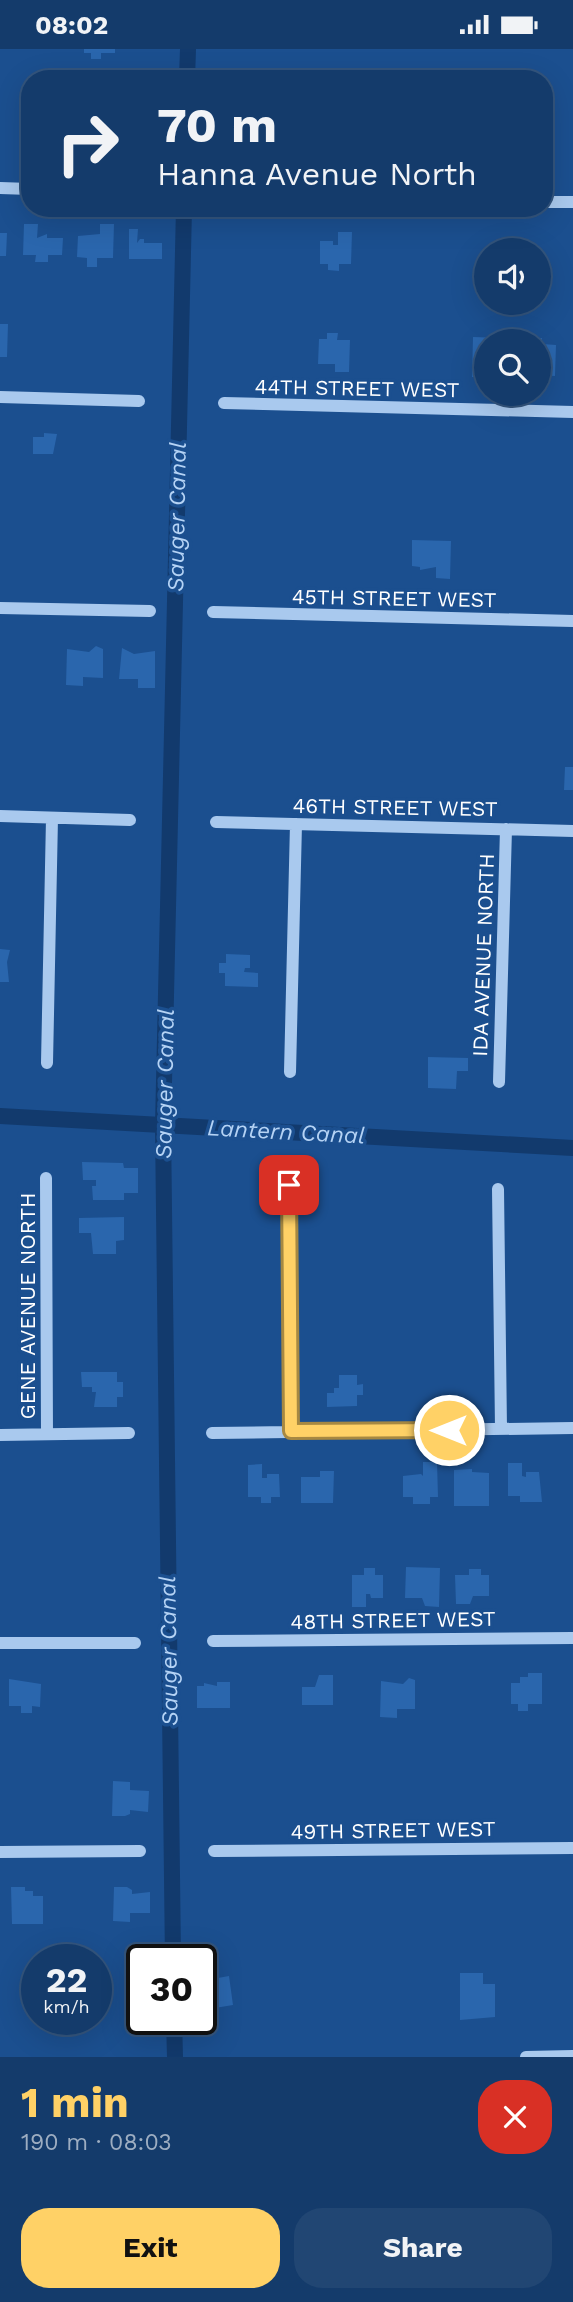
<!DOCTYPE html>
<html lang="en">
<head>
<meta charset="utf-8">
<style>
	:root { --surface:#143b6b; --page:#214673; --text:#f1f3f6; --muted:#9dadc1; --line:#33557e; --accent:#ffd166 }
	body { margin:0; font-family:"Work Sans",sans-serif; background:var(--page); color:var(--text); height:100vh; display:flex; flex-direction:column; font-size:26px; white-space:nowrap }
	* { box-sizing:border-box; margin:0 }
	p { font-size:23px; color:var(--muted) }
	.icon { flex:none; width:38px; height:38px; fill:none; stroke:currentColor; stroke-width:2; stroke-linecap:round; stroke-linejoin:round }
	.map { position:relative; height:2008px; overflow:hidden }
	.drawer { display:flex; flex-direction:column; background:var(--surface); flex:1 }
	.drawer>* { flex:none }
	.hud { position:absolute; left:21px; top:21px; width:532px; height:147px; border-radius:28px; box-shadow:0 7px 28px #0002,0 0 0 2px var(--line); background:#143b6b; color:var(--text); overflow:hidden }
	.fabs { position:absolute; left:474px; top:189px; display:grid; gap:14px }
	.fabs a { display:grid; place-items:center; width:77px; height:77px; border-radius:50%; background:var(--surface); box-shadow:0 7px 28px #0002,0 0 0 2px var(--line); font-size:35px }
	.speed { position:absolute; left:21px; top:1895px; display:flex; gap:14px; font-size:35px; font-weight:700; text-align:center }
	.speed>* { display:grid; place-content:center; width:91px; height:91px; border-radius:50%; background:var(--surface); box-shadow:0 7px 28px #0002,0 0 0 2px var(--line); line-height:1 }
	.speed small { font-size:18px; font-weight:400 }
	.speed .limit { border:4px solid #111; border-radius:10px; background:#fff; color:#111 }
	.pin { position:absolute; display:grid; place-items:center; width:60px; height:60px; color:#fff; margin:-30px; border-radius:14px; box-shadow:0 4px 10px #0006 }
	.me { position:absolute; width:77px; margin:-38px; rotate:270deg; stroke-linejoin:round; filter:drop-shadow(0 0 5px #0008) }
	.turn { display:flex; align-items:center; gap:24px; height:147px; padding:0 21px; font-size:32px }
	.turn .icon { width:91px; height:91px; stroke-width:2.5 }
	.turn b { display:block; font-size:49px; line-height:60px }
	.round { display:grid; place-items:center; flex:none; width:74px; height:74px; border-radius:28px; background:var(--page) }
	.summary { display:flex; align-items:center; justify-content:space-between; height:119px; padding:0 21px }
	h1 { font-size:42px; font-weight:700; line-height:52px; color:var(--accent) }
	.action { display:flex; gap:14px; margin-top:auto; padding:14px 21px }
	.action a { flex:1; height:80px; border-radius:28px; background:var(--accent); color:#111; font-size:28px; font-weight:700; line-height:80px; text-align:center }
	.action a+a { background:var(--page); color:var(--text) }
	.status { display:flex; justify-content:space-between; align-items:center; height:49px; padding:0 35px; background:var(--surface); direction:ltr }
	.status svg { height:19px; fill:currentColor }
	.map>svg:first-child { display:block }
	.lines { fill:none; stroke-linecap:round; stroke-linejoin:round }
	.canal { stroke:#123a6d; stroke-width:16 }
	.building { fill:#2a66ad }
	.minor { stroke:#a9c9ee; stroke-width:12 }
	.route-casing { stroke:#a68842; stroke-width:18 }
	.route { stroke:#ffd166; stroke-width:12 }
	.labels { text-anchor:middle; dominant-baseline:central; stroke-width:7; stroke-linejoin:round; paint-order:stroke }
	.street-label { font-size:21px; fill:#fff; stroke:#1b4f8f }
	.water-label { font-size:23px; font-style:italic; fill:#b5d3f5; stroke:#1b4f8f }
</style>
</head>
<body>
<div class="status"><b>08:02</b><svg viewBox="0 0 49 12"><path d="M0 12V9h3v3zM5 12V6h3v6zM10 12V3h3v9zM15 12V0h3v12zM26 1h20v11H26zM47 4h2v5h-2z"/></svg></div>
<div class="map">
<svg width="573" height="2008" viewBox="0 0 573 2008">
	<rect width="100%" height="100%" fill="#1b4f8f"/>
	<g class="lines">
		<path class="canal" d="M187,30L188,0
			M0,1067L573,1099
			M173,1911L163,1077L184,159
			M174,1970L175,2008"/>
	</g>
	<path class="building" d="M84,0H115V4H101V10H91V4H84Z
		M24,175H38L37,189L47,185V189H63L62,206H48V213H35L36,206H23Z
		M100,175H114L113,209H97V218H87V209L77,208L78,187L100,185Z
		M129,180H138L137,194L140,190H144V194H162V210H129Z
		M338,183H352L351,215H339V222L328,221V215H320V192H333V196H338Z
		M0,184H7L6,207H0Z
		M0,275H8L7,308H0Z
		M327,284H338L337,291H350L349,323H335V315H318L319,290H327Z
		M473,288L504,289V292H486L485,328H472Z
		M532,289H542V295L556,296L555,327L541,326L539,322V292H532Z
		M44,384L57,385L53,405H33V388H44Z
		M412,491L451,492L450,530L436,529V518L420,521V518L412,517Z
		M96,597L103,600V629L83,628V637L66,636L67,600L89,603Z
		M122,599L134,605L155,602V639H138V630H119Z
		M565,718H573V741H564Z
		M0,900L10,901L7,913L9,933H0Z
		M226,905L250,906V919H245L244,923L258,924V938L225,937V924H219V914H226Z
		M428,1008L468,1009V1022H457L456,1040L428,1039Z
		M82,1113L123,1114L124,1119H138V1144H124V1151H93L92,1137H96V1131H83Z
		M124,1168V1191L116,1192V1205H93L91,1184H79V1169Z
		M81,1323H117V1333H123V1348H117V1358H94L96,1343H92V1338H82Z
		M339,1326H357V1336L363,1335V1346H357V1357L327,1358V1344H334V1339H339Z
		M423,1413H437L438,1448H430V1455H413V1448H403V1427L421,1425L423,1427Z
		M508,1414H522V1427L526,1428V1423H539L542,1453H520V1447H508Z
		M262,1415V1429H267V1425H279L280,1448H271V1454H261V1448H248V1416Z
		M472,1420V1423L489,1424V1457H454V1421Z
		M320,1422H334L333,1454H301V1428H320Z
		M406,1518L440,1519L439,1558L425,1557L422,1549H405Z
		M364,1519H375V1526H383V1549H371L370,1545H366V1558H352V1526H364Z
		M469,1520H481V1526H489V1547H473L470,1555H456L455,1526H469Z
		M528,1624H542V1655H528V1662H518V1655H511V1634H520V1628H528Z
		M319,1626H333V1656H302V1638H315Z
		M409,1629L415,1631V1660H397V1669L380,1668L381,1632L403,1635Z
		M9,1630L41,1635L40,1658L32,1657V1664H21V1657H9Z
		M217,1633H230V1659H197V1637H204V1634L217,1637Z
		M113,1732L130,1733V1741L149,1742L148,1763L130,1761V1765L125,1767H112Z
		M11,1838H25V1842H33V1847H43V1875H12Z
		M114,1838H127L132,1841V1845L150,1843V1864H130V1873L113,1872Z
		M460,1924H483V1935H495V1968L460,1971Z
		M229,1927L233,1956L215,1959L217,1969L204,1972L201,1932Z"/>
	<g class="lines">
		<path class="minor" d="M0,139L30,140
			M544,153H573
			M0,348L139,352
			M224,354L573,363
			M0,559L150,562
			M213,563L573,572
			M0,767L130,771
			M216,773L573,782
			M47,1014L52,769
			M290,1023L296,775
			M499,1033L506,780
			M46,1129L47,1385
			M289,1136L291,1383
			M498,1140L501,1380
			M212,1384L573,1379
			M0,1386L129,1384
			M213,1592L573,1589
			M0,1594H135
			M214,1802L573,1799
			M0,1803L140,1802
			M526,2008L573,2007"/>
	</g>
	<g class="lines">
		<g class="route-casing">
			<path id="route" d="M289,1136L291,1382L449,1381"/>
		</g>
		<use href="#route" class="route"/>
	</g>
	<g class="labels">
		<g class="street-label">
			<text transform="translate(357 339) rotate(1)">44TH STREET WEST</text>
			<text transform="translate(394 549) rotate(1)">45TH STREET WEST</text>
			<text transform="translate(395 758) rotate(1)">46TH STREET WEST</text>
			<text transform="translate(483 906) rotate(-88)">IDA AVENUE NORTH</text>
			<text transform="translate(27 1257) rotate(-90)">GENE AVENUE NORTH</text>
			<text transform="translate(393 1571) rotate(-1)">48TH STREET WEST</text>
			<text transform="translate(393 1781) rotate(-1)">49TH STREET WEST</text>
		</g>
		<g class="water-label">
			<text transform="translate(177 468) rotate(-89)">Sauger Canal</text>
			<text transform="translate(165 1035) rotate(-89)">Sauger Canal</text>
			<text transform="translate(286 1083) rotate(3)">Lantern Canal</text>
			<text transform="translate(169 1602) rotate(-91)">Sauger Canal</text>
		</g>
	</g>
</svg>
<div class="fabs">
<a><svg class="icon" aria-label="sound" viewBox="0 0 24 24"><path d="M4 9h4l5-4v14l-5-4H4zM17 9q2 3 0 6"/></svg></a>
<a><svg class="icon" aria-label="search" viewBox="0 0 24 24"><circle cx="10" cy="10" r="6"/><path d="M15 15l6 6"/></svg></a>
</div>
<div class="speed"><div>22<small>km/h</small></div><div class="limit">30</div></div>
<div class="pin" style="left:289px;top:1136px;background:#d93025"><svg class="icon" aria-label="arrive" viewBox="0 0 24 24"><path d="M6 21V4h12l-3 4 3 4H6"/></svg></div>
<svg class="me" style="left:449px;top:1381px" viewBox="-20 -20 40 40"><circle r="17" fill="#ffd166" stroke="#fff" stroke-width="3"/><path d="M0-11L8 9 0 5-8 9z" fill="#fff"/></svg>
<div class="hud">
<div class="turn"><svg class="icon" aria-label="right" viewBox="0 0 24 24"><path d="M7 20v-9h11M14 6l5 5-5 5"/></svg><div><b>70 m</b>Hanna Avenue North</div></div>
</div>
</div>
<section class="drawer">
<div class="summary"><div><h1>1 min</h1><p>190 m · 08:03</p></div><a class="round" style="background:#d93025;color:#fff"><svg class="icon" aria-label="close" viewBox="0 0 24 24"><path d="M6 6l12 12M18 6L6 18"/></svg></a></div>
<div class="action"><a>Exit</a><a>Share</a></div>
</section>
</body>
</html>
